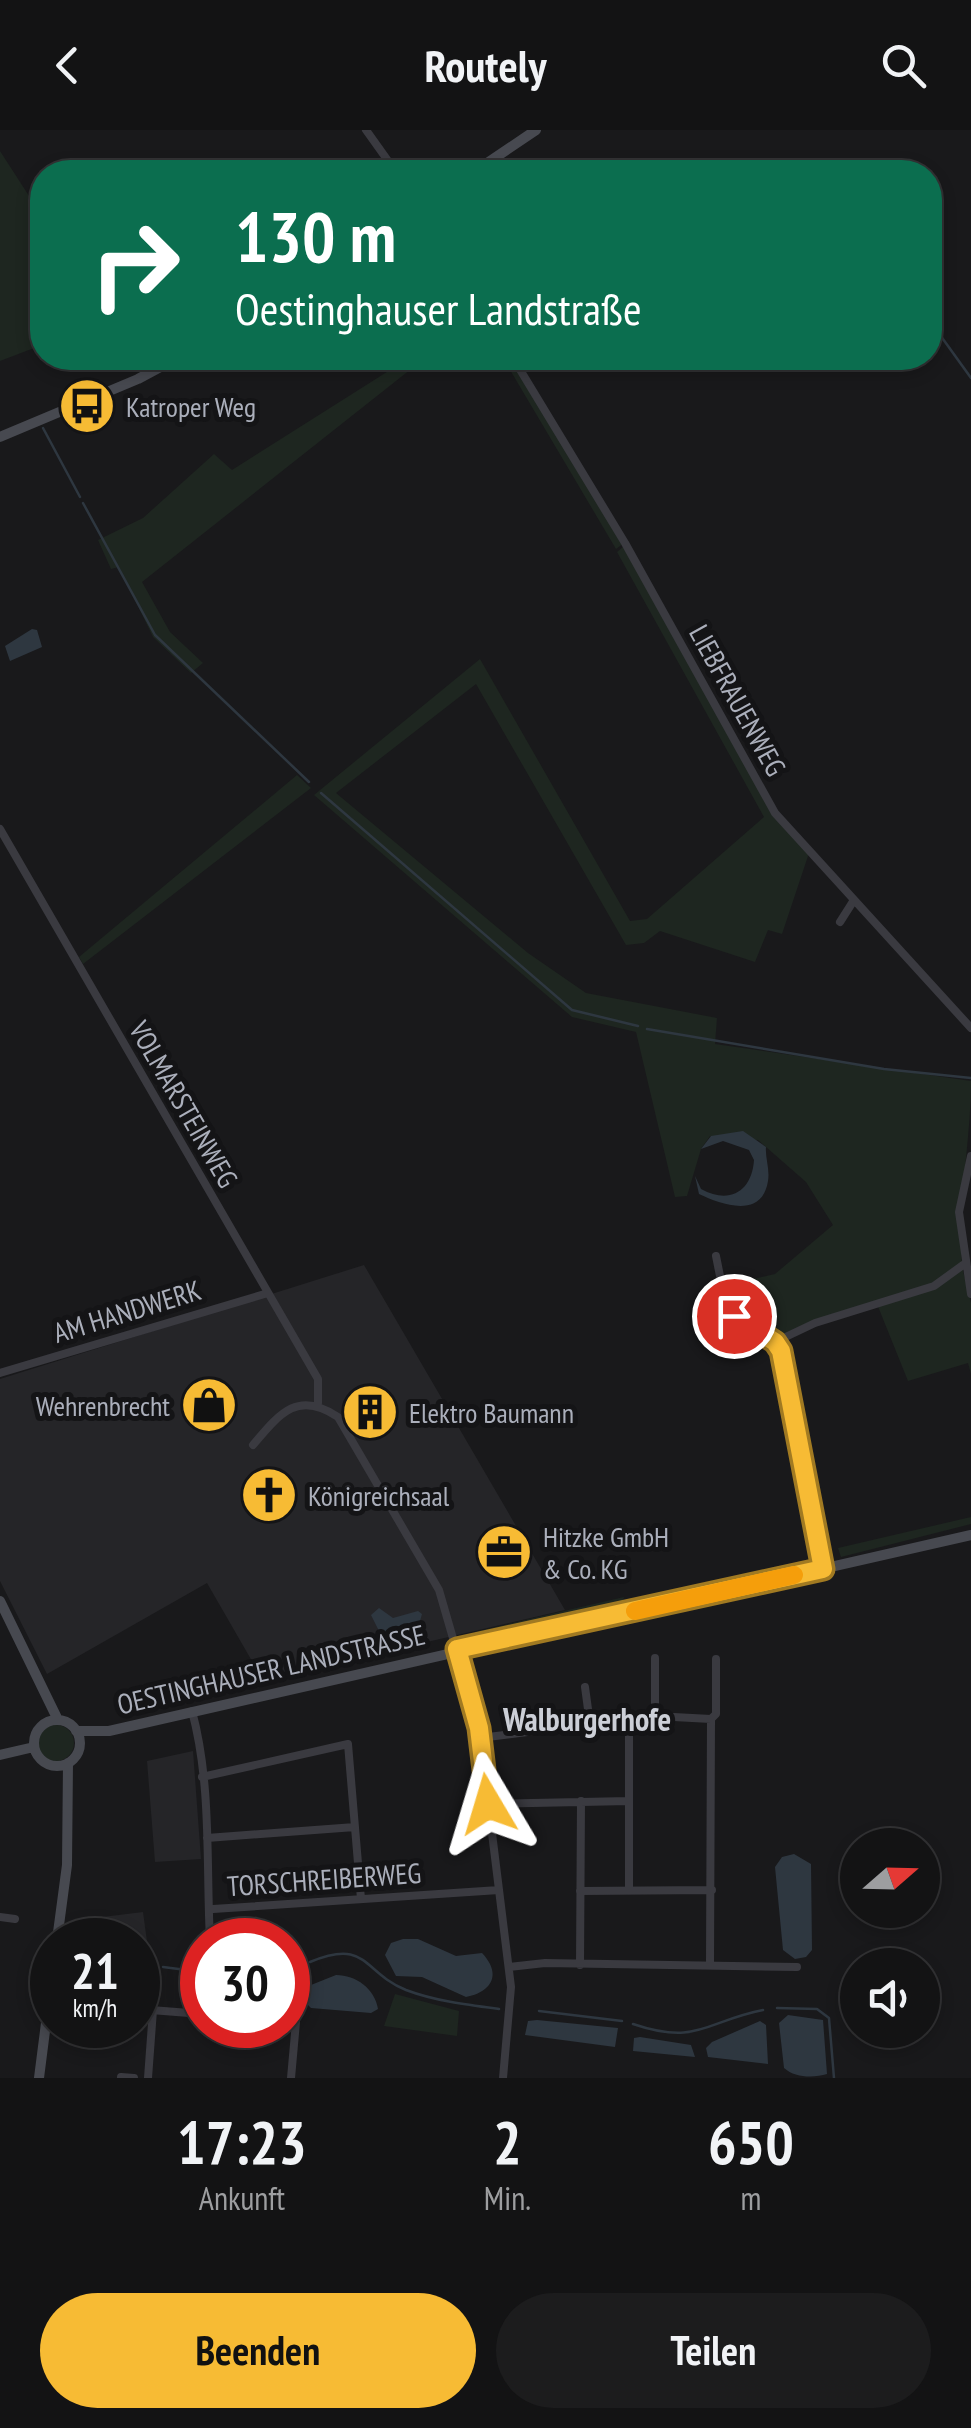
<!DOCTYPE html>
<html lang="de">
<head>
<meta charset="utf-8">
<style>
	:root { --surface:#131314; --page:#1c1c1d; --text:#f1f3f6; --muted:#9d9ea0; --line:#323234; --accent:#f7bb34 }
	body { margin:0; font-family:"PT Sans Narrow",sans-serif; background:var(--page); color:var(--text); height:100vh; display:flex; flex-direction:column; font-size:38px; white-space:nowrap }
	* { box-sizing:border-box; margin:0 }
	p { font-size:32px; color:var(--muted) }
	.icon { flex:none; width:55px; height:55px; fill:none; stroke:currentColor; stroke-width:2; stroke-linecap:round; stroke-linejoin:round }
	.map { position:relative; height:1948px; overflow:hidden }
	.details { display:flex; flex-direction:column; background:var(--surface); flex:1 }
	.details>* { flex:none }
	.banner { position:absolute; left:30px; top:30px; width:912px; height:210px; border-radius:40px; box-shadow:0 5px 15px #0003,0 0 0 2px var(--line); background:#0b6e4f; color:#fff; overflow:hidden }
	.needle { width:65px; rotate:70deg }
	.fabs { position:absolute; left:840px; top:1698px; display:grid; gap:20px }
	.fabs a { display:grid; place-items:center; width:100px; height:100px; border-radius:50%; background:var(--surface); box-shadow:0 5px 15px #0003,0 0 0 2px var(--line); font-size:50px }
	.speed { position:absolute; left:30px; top:1788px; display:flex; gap:20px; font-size:50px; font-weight:700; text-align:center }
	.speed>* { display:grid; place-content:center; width:130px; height:130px; border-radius:50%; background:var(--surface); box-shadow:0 5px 15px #0003,0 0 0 2px var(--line); line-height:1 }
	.speed small { font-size:25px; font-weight:400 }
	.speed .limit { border:15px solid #d22; background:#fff; color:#111 }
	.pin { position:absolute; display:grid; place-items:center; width:85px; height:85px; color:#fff; margin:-42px; border:5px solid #fff; border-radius:50%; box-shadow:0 2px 10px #0007 }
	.me { position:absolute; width:110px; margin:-55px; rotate:353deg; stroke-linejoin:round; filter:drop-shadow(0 0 8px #0008) }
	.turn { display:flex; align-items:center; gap:35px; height:210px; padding:0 40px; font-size:45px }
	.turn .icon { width:130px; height:130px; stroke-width:2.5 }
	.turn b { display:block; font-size:70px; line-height:85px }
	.eta { display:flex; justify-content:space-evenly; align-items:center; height:170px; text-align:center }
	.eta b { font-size:60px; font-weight:700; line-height:70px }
	.primary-button { display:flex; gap:20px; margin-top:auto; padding:20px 40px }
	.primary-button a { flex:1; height:115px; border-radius:60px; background:var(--accent); color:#111; font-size:40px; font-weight:700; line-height:115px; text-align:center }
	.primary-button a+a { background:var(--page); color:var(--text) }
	header { display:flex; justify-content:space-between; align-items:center; height:130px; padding:0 40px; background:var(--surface); font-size:45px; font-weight:700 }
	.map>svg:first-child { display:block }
	.built { fill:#252528 }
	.green { fill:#1e2620 }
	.water { fill:#2e3740 }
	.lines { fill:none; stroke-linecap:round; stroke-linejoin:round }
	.stream { stroke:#2e3740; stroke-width:2.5 }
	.street { stroke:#3a3a40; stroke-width:8 }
	.secondary { stroke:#474950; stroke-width:10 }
	.route-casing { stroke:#a17a22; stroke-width:25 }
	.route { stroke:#f7bb34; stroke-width:18 }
	.slow { stroke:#f59e0b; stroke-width:18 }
	.labels { text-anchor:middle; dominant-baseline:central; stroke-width:10; stroke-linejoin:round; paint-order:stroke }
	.poi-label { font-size:28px; fill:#abafbb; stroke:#141416; text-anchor:start }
	.street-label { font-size:28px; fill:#abafbb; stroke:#141416 }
	.quarter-label { font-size:32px; font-weight:bold; fill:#cccfd7; stroke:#141416 }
</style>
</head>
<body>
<header><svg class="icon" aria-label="back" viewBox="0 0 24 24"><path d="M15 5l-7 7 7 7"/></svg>Routely<svg class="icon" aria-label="search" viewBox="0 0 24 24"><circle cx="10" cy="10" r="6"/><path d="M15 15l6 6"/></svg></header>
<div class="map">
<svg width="971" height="1948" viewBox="0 0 971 1948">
	<rect width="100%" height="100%" fill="#19191b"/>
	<path class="built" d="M364,1135L565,1480L263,1550L207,1453L47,1544L0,1451V1249Z
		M193,1621L201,1729L155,1732L147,1631Z
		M143,1782L150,1834L138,1836V1810H68L70,1791Z"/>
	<path class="green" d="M0,21L42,86V215L0,231Z
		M409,228H425L142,452L170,502L203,533L191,543L153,507L119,437L111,439L98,410L143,388L214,324L232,340Z
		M503,228H512L624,413L616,419Z
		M625,415L774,684L809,723L782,804L768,800L755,832L660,801L644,813L626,815L476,554L336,663L528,823L586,863L717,888L715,914L971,951C971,1013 957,1072 962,1134L933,1155L775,1211L735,1185L721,1156L775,1144L833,1095L806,1052L758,1010L710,1006L701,1019L687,1066L675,1067L636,902L572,887L314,665L480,529L630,791L647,789L764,687L617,422Z
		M297,645L311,658L83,834L79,827Z
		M962,1137L971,1173V1244L968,1233L908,1251L877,1174L934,1157Z
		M971,1387V1394L841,1427L838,1418Z
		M624,1467L621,1475L470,1503Z
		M38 1613a18 18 0 1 1 36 0a18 18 0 1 1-36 0Z
		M395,1864L459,1881L457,1906L384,1896Z"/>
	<path class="water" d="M32,499L37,500L42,517L10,531L5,516Z
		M743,1001L766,1017C765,1028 770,1039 768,1051C762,1089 722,1075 699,1064L695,1046L701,1059C730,1075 752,1061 754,1030L749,1020L723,1011L701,1019L711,1006Z
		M379,1478L393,1488L418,1481L422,1484L416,1505L385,1513L371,1485Z
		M794,1724L811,1734L812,1820L806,1827L795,1829L783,1820L775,1737L782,1727Z
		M403,1809H418L456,1826L482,1823C502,1844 492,1862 466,1867L422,1847L396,1846L385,1825L391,1813Z
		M336,1845C356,1845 375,1859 378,1879L371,1883L311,1878L303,1870L306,1857Z
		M788,1885L823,1890L827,1944C814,1948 795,1948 784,1938L779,1893Z
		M537,1890L618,1898L615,1917L525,1905L528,1891Z
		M760,1891L766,1895L768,1934L708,1927L706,1918L712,1912Z
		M640,1907L691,1915L695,1927L633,1921L634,1908Z"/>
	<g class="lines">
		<path class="stream" d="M930,191L971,248
			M43,298L80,367
			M83,373L155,505L309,652
			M321,663L572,880L638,896
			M647,899L884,939L971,948
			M310,1832C368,1808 362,1842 406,1860C435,1871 468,1875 499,1879
			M163,1837L202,1842
			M777,1878L817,1879L829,1888L834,1948
			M539,1881L622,1891
			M633,1894C698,1916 706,1891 763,1880"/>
		<path class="street" d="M366,0L396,42
			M513,228L625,413L775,683L971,898
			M0,699L318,1249V1273
			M840,792L854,770
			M971,1026L959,1082L971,1164
			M716,1126L726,1176L781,1221L823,1439
			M775,1212L815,1193L934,1156L963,1135
			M0,1243L268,1163
			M253,1315C280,1283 298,1260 338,1287L439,1460L479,1598L511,1857L503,1948
			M655,1528V1586
			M585,1557L590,1594
			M192,1581C212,1655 206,1737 210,1810
			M629,1589V1760
			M480,1608L655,1586L711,1589
			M202,1647L348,1614L361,1769
			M488,1674L629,1671
			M207,1708L355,1697
			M580,1761L712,1760
			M213,1779L499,1760
			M0,1787L15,1789
			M710,1834L711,1589L716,1584V1529
			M580,1835L581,1671
			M509,1837L545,1833L797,1837
			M138,1879L202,1884
			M288,1891L296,1892L291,1948
			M121,1947L134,1948
			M148,1948L153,1880"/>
		<path class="secondary" d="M474,42L536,0
			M0,307L138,249L177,228
			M0,1471L58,1590
			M34 1613a23 23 0 1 1 46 0a23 23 0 1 1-46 0Z
			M76,1601H109L971,1405
			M0,1625L34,1617
			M57,1810L67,1735L68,1633
			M39,1948L52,1846"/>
	</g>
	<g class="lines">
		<g class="route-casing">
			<path id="route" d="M488,1674L479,1598L457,1519L823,1439L781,1221L775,1212L734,1186"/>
		</g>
		<use href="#route" class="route"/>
		<path class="slow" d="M635,1481L794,1445"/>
	</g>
	<defs>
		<g id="bus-disc" transform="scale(2.875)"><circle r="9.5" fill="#f7bb34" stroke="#141416"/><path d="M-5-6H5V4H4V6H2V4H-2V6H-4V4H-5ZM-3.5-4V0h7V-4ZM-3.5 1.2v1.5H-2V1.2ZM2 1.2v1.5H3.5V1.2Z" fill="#111"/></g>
		<g id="shop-disc" transform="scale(2.875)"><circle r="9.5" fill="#f7bb34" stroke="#141416"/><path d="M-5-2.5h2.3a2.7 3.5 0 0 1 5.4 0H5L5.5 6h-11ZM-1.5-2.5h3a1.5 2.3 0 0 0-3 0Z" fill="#111"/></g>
		<g id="building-disc" transform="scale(2.875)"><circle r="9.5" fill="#f7bb34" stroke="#141416"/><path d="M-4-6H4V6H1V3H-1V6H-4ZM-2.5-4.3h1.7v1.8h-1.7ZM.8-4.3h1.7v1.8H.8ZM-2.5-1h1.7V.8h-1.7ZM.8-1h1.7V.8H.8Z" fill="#111"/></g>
		<g id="church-disc" transform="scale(2.875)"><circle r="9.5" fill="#f7bb34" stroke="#141416"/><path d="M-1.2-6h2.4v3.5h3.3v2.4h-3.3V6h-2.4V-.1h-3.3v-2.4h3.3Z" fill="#111"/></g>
		<g id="office-disc" transform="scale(2.875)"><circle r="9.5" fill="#f7bb34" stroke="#141416"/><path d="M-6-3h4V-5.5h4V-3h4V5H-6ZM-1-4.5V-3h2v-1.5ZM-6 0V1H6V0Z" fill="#111"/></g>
	</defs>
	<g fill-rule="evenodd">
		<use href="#bus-disc" x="87" y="276"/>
		<use href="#shop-disc" x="209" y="1275"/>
		<use href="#building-disc" x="370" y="1282"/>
		<use href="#church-disc" x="269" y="1365"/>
		<use href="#office-disc" x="504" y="1422"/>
	</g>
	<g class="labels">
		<g class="poi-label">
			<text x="126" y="276">Katroper Weg</text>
			<text x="170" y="1275" text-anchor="end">Wehrenbrecht</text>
			<text x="409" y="1282">Elektro Baumann</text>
			<text x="308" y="1365">Königreichsaal</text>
			<text x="543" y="1406">Hitzke GmbH<tspan x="543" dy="32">&amp; Co. KG</tspan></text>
		</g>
		<g class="street-label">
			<text transform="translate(738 570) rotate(61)">LIEBFRAUENWEG</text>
			<text transform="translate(184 974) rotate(60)">VOLMARSTEINWEG</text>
			<text transform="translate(127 1181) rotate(-17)">AM HANDWERK</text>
			<text transform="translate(271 1539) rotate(-13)">OESTINGHAUSER LANDSTRASSE</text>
			<text transform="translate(324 1749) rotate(-4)">TORSCHREIBERWEG</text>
		</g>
		<g class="quarter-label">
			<text x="587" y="1589">Walburgerhofe</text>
		</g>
	</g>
</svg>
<div class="fabs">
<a><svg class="needle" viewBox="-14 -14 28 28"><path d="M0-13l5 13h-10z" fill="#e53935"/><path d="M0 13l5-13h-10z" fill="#9d9ea0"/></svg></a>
<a><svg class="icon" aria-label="sound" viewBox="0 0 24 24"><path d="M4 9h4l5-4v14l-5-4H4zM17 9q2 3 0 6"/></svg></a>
</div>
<div class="speed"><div>21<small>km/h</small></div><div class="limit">30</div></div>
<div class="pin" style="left:734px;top:1186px;background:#d93025"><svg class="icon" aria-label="arrive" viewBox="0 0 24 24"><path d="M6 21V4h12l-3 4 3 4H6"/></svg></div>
<svg class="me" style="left:488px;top:1674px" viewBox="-20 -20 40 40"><path d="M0-17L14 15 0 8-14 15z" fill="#f7bb34" stroke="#fff" stroke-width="4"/></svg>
<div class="banner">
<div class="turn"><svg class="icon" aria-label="right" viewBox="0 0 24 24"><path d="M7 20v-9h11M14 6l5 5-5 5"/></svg><div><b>130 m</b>Oestinghauser Landstraße</div></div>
</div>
</div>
<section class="details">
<div class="eta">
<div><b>17:23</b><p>Ankunft</p></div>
<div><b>2</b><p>Min.</p></div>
<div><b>650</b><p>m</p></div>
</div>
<div class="primary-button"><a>Beenden</a><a>Teilen</a></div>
</section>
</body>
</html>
